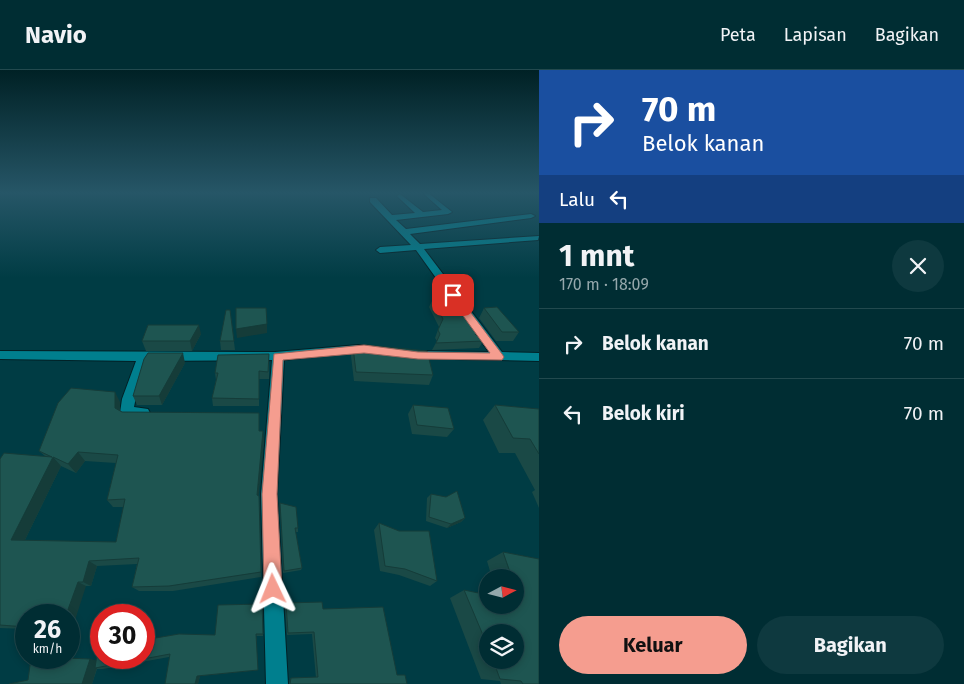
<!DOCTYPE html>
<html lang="id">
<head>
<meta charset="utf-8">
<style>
	:root { --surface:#002d33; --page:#0e393f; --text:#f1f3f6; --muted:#95a8ac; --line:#22494e; --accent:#f59d8f }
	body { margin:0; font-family:"Fira Sans",sans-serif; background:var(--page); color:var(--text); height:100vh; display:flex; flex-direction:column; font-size:19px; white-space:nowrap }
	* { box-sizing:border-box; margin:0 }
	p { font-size:16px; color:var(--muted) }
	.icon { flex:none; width:28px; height:28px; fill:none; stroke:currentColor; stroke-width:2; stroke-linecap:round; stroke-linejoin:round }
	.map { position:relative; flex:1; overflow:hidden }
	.side { display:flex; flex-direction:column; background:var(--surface); width:425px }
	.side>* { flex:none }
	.top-card { background:#1a4fa0; color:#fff; overflow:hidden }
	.needle { width:32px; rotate:83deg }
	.fabs { position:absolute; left:479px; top:499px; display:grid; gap:10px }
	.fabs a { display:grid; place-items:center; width:45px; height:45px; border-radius:50%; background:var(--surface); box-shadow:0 2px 8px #0003,0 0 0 1px var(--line); font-size:25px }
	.speed { position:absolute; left:15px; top:534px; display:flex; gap:10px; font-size:25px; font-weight:700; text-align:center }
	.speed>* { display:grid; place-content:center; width:65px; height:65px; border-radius:50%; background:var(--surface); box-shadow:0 2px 8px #0003,0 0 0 1px var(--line); line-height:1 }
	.speed small { font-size:12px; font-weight:400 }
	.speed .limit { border:8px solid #d22; background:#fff; color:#111 }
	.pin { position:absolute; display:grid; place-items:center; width:42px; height:42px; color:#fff; margin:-21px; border-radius:10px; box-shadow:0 2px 8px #0006 }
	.me { position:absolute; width:55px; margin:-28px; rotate:358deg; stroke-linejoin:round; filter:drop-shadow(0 0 4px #0008) }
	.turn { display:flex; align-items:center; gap:18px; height:105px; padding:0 20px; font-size:22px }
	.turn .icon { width:65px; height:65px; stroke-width:2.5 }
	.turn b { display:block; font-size:35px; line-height:42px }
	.then { display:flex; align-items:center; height:48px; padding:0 20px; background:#0003; gap:10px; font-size:19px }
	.round { display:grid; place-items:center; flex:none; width:52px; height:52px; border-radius:26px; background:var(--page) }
	.headline { display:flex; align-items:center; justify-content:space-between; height:85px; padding:0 20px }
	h1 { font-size:30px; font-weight:700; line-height:38px }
	.action { display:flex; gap:10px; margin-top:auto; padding:10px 20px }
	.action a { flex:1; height:58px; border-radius:30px; background:var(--accent); color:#111; font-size:20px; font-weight:700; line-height:58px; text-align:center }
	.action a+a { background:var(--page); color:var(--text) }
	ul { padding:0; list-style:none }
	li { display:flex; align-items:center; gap:15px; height:70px; padding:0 20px; border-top:1px solid var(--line) }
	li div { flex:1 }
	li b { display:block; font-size:19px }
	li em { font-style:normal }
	header { display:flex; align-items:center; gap:30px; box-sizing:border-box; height:70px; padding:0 25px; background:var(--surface); border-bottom:1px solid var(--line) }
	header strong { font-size:24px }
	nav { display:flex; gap:28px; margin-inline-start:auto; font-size:18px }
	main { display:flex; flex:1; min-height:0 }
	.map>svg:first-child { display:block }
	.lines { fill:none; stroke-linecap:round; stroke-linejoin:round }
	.minor-casing { stroke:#012126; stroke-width:2 }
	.minor { fill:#007f8e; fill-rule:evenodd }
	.wall { fill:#1a4946; fill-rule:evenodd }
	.shaded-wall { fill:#153c39 }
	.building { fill:#1e5551; stroke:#153c39; fill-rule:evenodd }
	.route { fill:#f59d8f; stroke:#9f665d }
</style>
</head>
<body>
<header>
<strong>Navio</strong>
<nav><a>Peta</a><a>Lapisan</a><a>Bagikan</a></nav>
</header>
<main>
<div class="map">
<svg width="539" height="614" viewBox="0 0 539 614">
	<rect width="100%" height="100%" fill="#003c44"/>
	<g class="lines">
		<g class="minor-casing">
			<path id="minor" d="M427,122L452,142L448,144L396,150L406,159L531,144L535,146L531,148L410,164L420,174L539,166L538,170L424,179L502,282L539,283V291L408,288L406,285L408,282L412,281L489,282L416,180L380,183L376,180L380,177L411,175L370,132V128H376L392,145L415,143L398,127L397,126L400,124L423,142L442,140L425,125L424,124Z
				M358,275L370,276L376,280L370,284L346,283L284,290L277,424L288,614H266L261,424L272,290L148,291L137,322L134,337L148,339L150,343L148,347C140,350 130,350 122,347L120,343L122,329L136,291L0,289V281L275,282Z"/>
		</g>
		<use href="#minor" class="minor"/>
	</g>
	<path class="wall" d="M433,229L483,264L481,269L483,271L479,278L432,280L437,271L435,268L439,257L429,237Z
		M484,238L519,262L513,271H496L479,248Z
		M230,240L235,280H221L220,271Z
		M201,264L192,281H146L142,271Z
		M353,277L433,305L429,315L354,311L351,286Z
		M269,284V309H259V336H213L212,328L216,310L215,303Z
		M185,293L162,335H137L133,326Z
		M120,332V341L122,342L260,361L264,370L258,426L259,433L261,507L173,521H139L132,517L137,494L97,496L91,516H86L26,545V559L0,558V389L45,386L39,381ZM85,391L116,393L107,430L113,437H124L116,472L25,470L61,396L76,403Z
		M413,335L454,359L447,367L412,364L408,344Z
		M495,335L539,339V438L532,422L535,420L515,383H499L483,350Z
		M431,424L465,448L461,452L447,458L426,451L427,428Z
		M280,433L298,458V462H295L302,498L301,500L283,503Z
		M379,453L437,511L430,516L399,505L380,501L374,460Z
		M503,482L539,489V614H501L500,611L481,609L450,528L464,520L515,535V508H492L487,491ZM488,562L515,590H488Z
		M286,533L323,539L407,614H289L290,609L291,608H316L312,564L287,565L285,536Z
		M262,534L263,566H256L258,600L200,606L198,614L169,587L103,599H97L92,614H9L28,610L96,590L215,565Z"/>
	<path class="shaded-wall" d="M267,254V263L237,268L236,259Z
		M199,255L201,264L192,281L190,271Z
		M183,283L185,293L162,335L159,326Z
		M115,322L120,332V347L115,338Z
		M263,361L264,370L258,433L257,425Z
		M78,382L85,391L76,403L68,394Z
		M53,387L61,396L22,476L11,470Z
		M465,448L461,452L447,458L451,454Z
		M89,491L97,496L91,516L83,512Z
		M78,512L86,516L69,569V545H66Z
		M90,589L99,591L92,614H82Z
		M197,606H200L198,614H195Z"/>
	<path class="building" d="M433,229L462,235L483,264H475L483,271L436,273L440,264L438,260L443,249Z
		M497,237L519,262H502L484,238Z
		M236,238H266L267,254L236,259Z
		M226,240H230L234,271H220Z
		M148,255H199L190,271H142Z
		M367,275L427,281L433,305L356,302L353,277Z
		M148,283H183L159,326H133L144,289Z
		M269,284L268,302L259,301V329L212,328L218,303H215L218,285Z
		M71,318L115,322V338L122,342L259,343V361H263L257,425L259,426L261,502L169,516L132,517L139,488L89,491L83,512H78L66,545H26V557L0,555V389L4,383L52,387L39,381L58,333ZM78,382L118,385L107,430L125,429L116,472L11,470L53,387L68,394Z
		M413,335L448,338L454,359L417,355Z
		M495,335L539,339V384L530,369L513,368Z
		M457,421L465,448L451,454L429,447L431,424L446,427Z
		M280,433L296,437L298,458H295L302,498L284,501Z
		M379,453L399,461H429L437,511L405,499L385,496Z
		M503,482L539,489V614H523L521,611L500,609L493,590H515V562H488V577L464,520L488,525V535H515V530L520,531L515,515V508H512Z
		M322,532L323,539L383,537L397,605H405L407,614H290L291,608L318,607L314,562L288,563L286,533Z
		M262,534L263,564H256L258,600L197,606L195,614H165L170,584L95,598L98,577H101V588H144V570L179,564L215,565L218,535Z
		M31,588H65L90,589L82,614H9L28,610Z"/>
	<linearGradient id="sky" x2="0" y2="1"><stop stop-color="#002125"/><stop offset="0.59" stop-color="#265667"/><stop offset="1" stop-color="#265667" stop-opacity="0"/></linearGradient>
	<rect width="539" height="208" fill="url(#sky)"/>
	<path class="route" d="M453,222L456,223L502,284L504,287L502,290L418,289L364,283L283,290L277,424L282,519L279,525L273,528L267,525L264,519L262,424L274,284L364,275L418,282L490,283L448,225Z"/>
</svg>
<div class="fabs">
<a><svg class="needle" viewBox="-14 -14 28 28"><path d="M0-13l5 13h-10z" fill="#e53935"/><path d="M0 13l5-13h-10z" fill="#95a8ac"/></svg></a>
<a><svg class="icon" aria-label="layers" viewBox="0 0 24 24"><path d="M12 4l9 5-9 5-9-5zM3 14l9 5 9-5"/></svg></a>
</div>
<div class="speed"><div>26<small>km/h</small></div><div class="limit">30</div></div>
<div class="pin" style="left:453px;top:225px;background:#d93025"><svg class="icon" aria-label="arrive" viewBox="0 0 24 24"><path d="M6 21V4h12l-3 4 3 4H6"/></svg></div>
<svg class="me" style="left:273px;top:519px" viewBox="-20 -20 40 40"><path d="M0-17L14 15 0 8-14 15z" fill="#f59d8f" stroke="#fff" stroke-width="4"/></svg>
</div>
<section class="side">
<div class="top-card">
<div class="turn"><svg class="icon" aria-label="right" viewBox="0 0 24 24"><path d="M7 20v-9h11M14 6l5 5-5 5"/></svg><div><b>70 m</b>Belok kanan</div></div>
<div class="then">Lalu<svg class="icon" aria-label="left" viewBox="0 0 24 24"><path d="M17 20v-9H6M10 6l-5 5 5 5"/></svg></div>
</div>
<div class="headline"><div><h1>1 mnt</h1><p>170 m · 18:09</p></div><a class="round"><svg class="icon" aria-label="close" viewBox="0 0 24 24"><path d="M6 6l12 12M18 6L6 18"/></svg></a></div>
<ul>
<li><svg class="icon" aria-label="right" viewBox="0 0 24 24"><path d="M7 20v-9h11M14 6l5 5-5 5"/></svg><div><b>Belok kanan</b></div><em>70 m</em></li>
<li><svg class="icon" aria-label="left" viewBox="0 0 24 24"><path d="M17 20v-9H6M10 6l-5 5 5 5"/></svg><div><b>Belok kiri</b></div><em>70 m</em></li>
</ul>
<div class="action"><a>Keluar</a><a>Bagikan</a></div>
</section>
</main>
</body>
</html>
